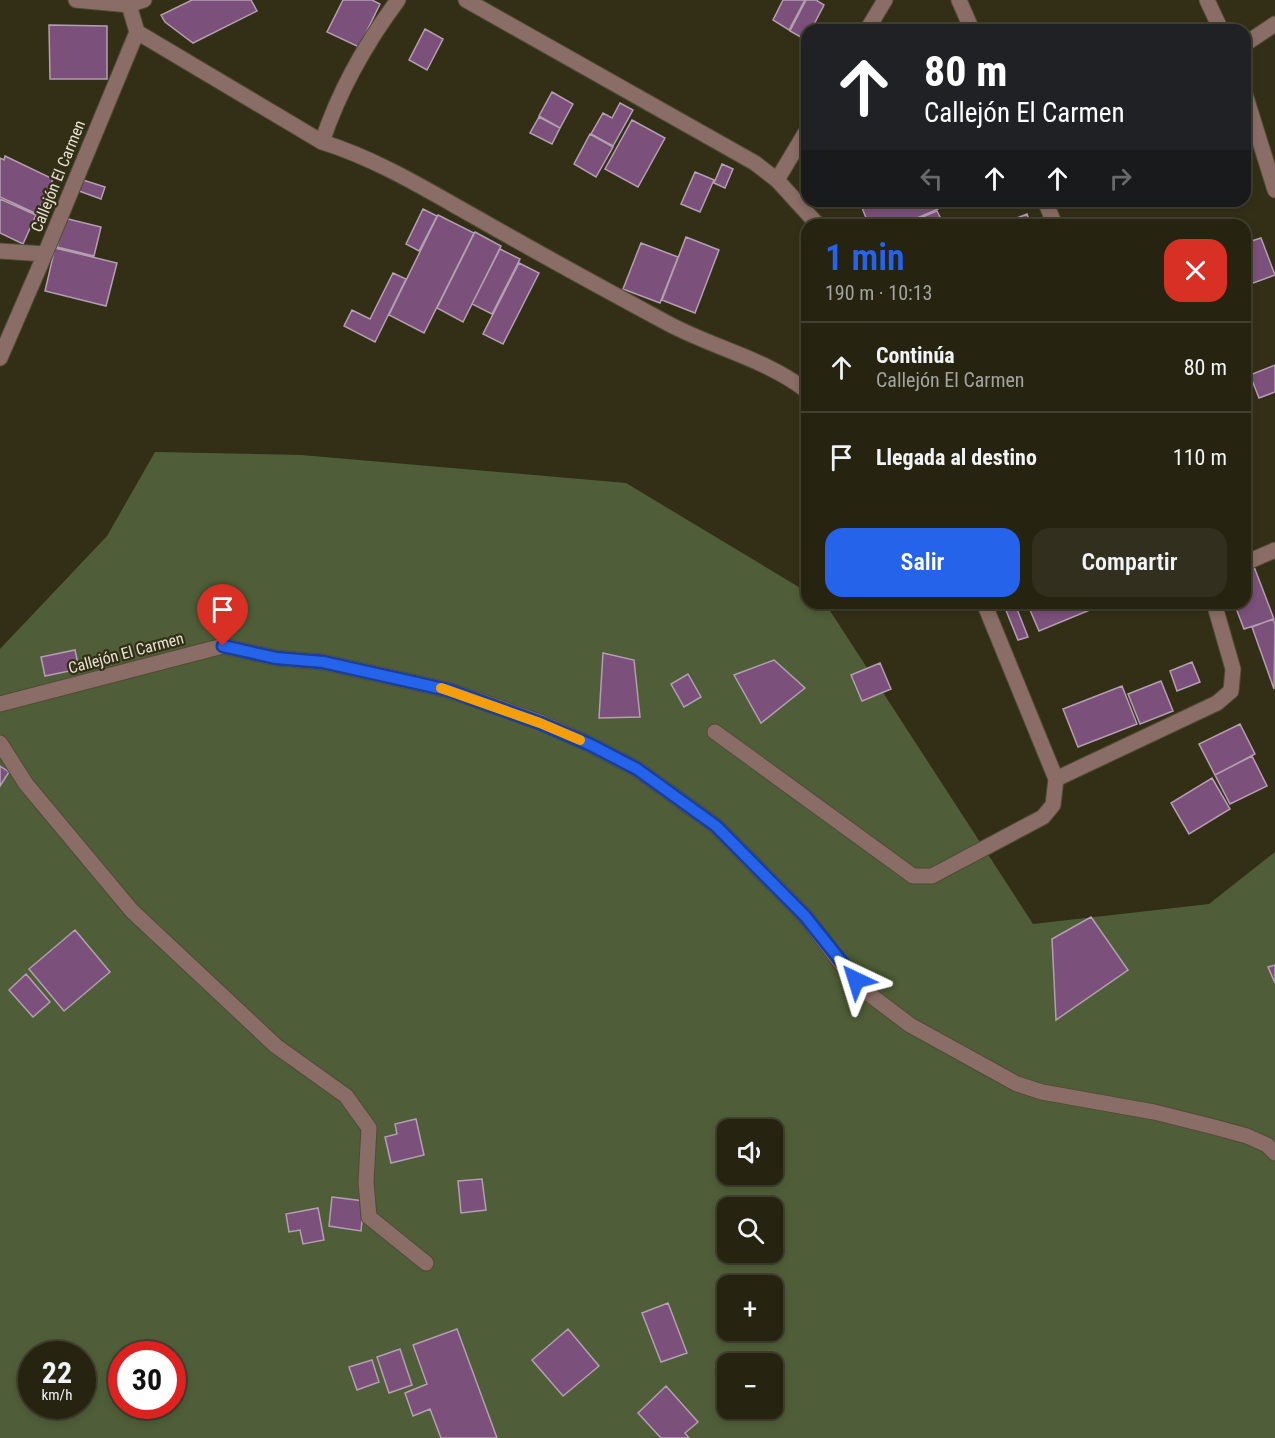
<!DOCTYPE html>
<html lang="es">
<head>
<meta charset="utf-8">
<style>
	:root { --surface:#262311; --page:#322f1f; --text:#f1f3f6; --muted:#a4a49f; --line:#424031; --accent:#2563eb }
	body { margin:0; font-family:"Roboto Condensed",sans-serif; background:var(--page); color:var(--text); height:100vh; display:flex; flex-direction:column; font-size:22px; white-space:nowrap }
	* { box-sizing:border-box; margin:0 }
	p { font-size:20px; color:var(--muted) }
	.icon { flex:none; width:33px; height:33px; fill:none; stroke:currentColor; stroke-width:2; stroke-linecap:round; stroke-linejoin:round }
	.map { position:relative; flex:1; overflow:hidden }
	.details { position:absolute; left:801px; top:219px; width:450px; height:390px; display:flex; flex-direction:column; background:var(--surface); border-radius:18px; box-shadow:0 3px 9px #0003,0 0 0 2px var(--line) }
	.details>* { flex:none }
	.banner { position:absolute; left:801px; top:24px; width:450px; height:183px; border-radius:18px; box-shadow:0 3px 9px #0003,0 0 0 2px var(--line); background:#202124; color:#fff; overflow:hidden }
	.tools { position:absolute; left:717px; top:1119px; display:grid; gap:12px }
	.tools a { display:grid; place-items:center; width:66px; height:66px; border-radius:12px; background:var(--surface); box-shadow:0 3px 9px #0003,0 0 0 2px var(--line); font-size:30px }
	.speed { position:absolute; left:18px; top:1341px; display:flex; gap:12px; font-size:30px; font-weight:700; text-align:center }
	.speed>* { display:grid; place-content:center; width:78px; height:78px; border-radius:50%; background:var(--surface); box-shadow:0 3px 9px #0003,0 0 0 2px var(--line); line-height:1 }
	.speed small { font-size:15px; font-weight:400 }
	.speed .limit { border:9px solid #d22; background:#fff; color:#111 }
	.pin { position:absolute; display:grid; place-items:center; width:51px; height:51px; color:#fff; margin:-62px -26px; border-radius:50% 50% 50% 0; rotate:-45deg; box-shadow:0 0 6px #0007 }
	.pin .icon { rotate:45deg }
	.me { position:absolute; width:66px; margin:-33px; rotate:319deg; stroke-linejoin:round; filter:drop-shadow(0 0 4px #0008) }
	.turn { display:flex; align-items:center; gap:21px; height:126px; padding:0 24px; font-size:27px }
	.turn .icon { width:78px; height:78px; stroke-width:2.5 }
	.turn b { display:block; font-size:42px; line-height:51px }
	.lanes { display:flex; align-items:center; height:57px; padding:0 24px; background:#0003; justify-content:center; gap:30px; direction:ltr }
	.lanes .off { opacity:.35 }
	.round { display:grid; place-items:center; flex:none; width:63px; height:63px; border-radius:18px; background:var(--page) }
	.headline { display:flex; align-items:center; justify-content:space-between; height:102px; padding:0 24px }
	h1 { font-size:36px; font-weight:600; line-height:45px; color:var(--accent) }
	.primary-button { display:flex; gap:12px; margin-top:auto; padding:12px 24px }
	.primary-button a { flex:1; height:69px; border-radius:18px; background:var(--accent); color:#fff; font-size:24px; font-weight:600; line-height:69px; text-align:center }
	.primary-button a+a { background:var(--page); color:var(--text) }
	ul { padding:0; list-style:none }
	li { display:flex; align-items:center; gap:18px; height:90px; padding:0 24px; border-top:2px solid var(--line) }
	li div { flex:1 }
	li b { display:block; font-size:22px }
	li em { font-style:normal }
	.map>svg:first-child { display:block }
	.green { fill:#4f5e38; fill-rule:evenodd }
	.building { fill:#7b507a; stroke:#b49eb2; stroke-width:1.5 }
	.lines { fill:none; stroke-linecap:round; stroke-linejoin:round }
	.minor-casing { stroke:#504c35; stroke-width:17 }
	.minor { stroke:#896d66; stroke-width:15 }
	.route-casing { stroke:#184099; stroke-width:15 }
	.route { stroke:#2563eb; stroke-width:10 }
	.slow { stroke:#f59e0b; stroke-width:10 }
	.labels { text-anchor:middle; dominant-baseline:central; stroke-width:4.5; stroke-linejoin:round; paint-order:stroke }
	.street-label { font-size:16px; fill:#e6e3d5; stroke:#332f17 }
</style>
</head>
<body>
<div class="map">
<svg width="1275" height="1438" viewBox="0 0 1275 1438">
	<rect width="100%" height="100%" fill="#332f17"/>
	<path class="green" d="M155,452L301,455L626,483L807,592V603H825L1033,924L1209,904L1275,852V1438H0V649L107,536ZM728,1130H772V1174H728ZM728,1208H772V1252H728ZM728,1286H772V1330H728ZM32,1354H82V1406H32ZM122,1354H172V1406H122ZM728,1364H772V1408H728Z"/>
	<path class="building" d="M192,0H251L257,11L193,43L165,22L161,15Z
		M343,0H372L380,4L359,47L327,32Z
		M783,0H805L789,30L773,20Z
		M806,0H816L824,5L811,30H807L806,40L790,31Z
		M49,25L107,26V79H50Z
		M425,29L443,39L427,70L409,60Z
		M552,92L573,104L560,128L539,116Z
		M620,103L633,110L613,146L591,134L603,113L612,118Z
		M539,117L560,128L552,144L530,133Z
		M632,120L665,138L638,187L605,169Z
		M590,134L613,147L596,177L574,164Z
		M5,156L53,179L37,214L0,197V158L4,160Z
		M722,164L733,169L725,188L714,183Z
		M695,172L714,180L700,212L681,204Z
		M83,180L105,187L101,199L79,191Z
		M0,199L36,215L23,244L0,233Z
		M863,201H935L938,209L901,225H869L860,203Z
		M961,201H976L963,206Z
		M423,209L437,216L419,251L406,244Z
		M937,211L944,225H903Z
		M1027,214L1031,225H999Z
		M438,215L474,233L424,333L389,315Z
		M64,218L101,227L94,256L57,247Z
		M475,232L501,246L463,322L437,308Z
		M686,237L719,250L695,313L662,300Z
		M1261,238L1275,275L1245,286V243Z
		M641,243L678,257L660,303L623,289Z
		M55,248L117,263L106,306L45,291Z
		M500,249L520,259L492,314L472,304Z
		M519,263L539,273L503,344L483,334Z
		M393,273L406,279L375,342L344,326L352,310L370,319Z
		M1275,365V392L1259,398L1250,375Z
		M1253,564L1274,619L1244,629L1234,603H1245V567Z
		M1027,603H1095L1097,607L1039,631Z
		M1015,604L1028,637L1018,640L1005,608Z
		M1273,619L1275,624L1274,689L1252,627Z
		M75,650L79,669L45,676L41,657Z
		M603,653L634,660L640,717L599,718Z
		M774,660L805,688L761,723L734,675Z
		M1192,662L1200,682L1177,691L1170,671Z
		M880,663L891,689L862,701L851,675Z
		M688,674L701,697L684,707L671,684Z
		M1161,681L1173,711L1140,724L1128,694Z
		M1122,686L1137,724L1078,747L1063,709Z
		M1240,724L1255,754L1215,775L1199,744Z
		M1252,756L1267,786L1230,804L1215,775Z
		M0,766L9,772L0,786Z
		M1212,778L1230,809L1189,834L1171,803Z
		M1091,917L1128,970L1056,1020L1052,939Z
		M75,930L110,972L64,1011L29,969Z
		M1275,965V983L1268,967Z
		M26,974L50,1002L33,1017L9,990Z
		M416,1119L424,1155L391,1163L385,1137L397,1134L395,1124Z
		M482,1179L486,1210L461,1213L458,1181Z
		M332,1197L364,1201L361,1231L329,1226Z
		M318,1208L324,1240L303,1244L300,1230L289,1232L286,1214Z
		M668,1303L687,1353L661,1362L642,1313Z
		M457,1329L497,1438H441L430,1409L413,1416L405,1393L427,1384L413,1345Z
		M568,1329L599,1366L563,1396L532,1360Z
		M400,1349L412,1385L389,1393L377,1357Z
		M372,1360L379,1382L357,1390L349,1367Z
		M666,1386L698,1422L685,1433L689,1438H661L638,1413Z"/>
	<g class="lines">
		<g class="minor-casing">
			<path id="minor" d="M76,0L129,5L144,0
				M466,0L755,163L777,180L818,225
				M959,0L972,30
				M1207,0L1221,30
				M867,30L885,0
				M137,32L322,142C377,159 427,190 477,218C540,254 604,289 669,324C714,348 766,359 807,391
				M1245,44L1275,24
				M1245,94L1275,190
				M322,142C339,91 366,43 398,0
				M777,180L807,130
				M1045,201L1055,225
				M0,251L45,254
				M0,358L45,254L137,32L129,5
				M1245,563L1275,550
				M0,704L223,646L276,658L323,662L448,690L540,722L589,744L637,769L716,826L805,916L843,966L869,994L910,1025L1017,1084L1042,1092L1154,1112L1214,1127L1247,1136L1267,1145L1275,1153
				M715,732L913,876H932L1043,817L1053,805L1056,779L984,603
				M0,743L26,784L132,911L276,1046L346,1096L369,1128L366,1182L369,1217L426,1263
				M1056,779L1217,703L1231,691L1233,669L1214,603"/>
		</g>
		<use href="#minor" class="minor"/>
	</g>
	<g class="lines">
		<g class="route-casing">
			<path id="route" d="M223,646L276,658L323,662L448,690L540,723L589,744L637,769L716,826L805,916L856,980"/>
		</g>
		<use href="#route" class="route"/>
		<path class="slow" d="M441,688L540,723L580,740"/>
	</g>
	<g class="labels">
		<g class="street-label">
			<text transform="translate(58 176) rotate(-68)">Callejón El Carmen</text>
			<text transform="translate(126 653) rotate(-15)">Callejón El Carmen</text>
		</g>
	</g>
</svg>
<div class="tools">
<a><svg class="icon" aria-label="sound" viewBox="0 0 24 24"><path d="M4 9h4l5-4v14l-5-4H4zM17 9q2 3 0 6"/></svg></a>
<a><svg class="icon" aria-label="search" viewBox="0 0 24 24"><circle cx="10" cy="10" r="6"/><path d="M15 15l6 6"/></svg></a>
<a>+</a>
<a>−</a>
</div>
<div class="speed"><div>22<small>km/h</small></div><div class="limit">30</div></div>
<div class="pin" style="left:223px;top:646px;background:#d93025"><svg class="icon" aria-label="arrive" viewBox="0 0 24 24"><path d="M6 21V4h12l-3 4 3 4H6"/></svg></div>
<svg class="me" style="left:856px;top:980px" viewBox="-20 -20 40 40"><path d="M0-17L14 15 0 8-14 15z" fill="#2563eb" stroke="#fff" stroke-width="4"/></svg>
<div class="banner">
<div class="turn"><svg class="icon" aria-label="ahead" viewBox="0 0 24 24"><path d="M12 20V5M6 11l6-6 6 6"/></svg><div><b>80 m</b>Callejón El Carmen</div></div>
<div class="lanes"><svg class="icon off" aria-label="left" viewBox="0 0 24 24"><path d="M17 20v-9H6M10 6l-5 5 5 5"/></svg><svg class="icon" aria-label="ahead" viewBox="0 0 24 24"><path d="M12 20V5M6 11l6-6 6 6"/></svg><svg class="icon" aria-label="ahead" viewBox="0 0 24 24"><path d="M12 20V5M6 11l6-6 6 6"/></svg><svg class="icon off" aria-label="right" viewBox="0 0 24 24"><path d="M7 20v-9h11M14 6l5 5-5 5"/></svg></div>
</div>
<section class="details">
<div class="headline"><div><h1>1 min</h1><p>190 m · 10:13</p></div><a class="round" style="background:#d93025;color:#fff"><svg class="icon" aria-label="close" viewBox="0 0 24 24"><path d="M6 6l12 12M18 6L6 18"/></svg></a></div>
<ul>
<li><svg class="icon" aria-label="ahead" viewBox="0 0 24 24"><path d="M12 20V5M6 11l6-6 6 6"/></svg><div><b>Continúa</b><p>Callejón El Carmen</p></div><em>80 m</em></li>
<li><svg class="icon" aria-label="arrive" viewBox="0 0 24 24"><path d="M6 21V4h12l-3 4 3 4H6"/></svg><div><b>Llegada al destino</b></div><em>110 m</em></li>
</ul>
<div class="primary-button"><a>Salir</a><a>Compartir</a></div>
</section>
</div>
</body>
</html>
